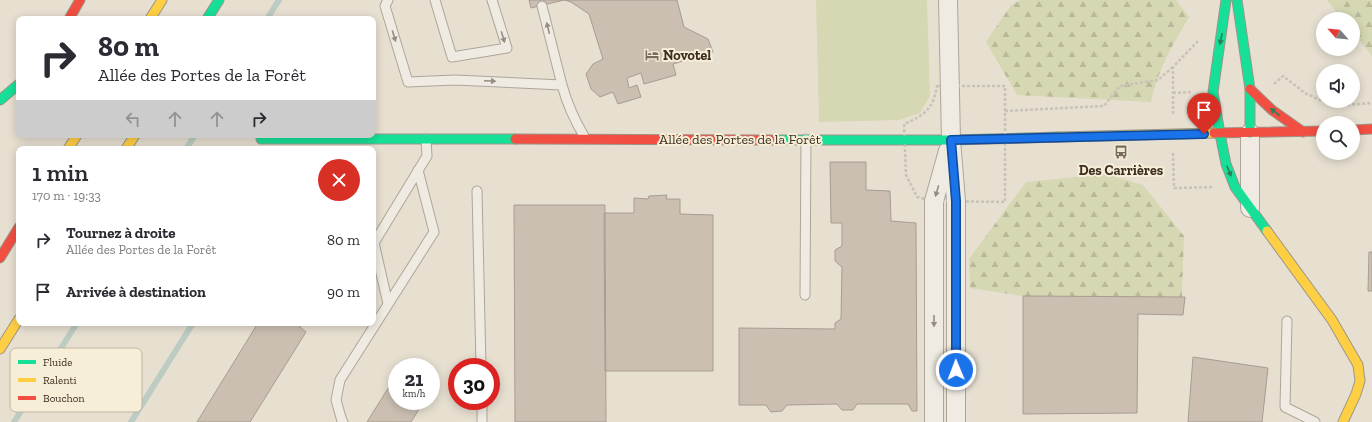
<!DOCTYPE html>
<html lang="fr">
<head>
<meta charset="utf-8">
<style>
	:root { --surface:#fff; --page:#f2f2f3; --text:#2b2b33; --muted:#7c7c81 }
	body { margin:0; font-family:"Zilla Slab",serif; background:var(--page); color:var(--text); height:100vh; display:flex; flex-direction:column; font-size:15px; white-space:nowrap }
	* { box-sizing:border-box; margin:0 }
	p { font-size:13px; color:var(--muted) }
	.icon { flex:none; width:22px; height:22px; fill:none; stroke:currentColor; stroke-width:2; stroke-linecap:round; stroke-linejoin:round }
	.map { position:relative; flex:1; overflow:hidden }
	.side { position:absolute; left:16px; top:146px; width:360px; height:180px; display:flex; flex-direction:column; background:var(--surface); border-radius:8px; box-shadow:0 2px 10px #0003 }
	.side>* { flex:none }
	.hud { position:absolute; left:16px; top:16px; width:360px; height:122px; border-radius:8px; box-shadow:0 2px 10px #0003; background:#fff; color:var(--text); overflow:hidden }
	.needle { width:26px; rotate:297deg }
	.tools { position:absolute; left:1316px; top:12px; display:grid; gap:8px }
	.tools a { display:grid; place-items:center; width:44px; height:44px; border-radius:50%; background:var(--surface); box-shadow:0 2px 10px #0003; font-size:20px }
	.speed { position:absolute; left:388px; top:358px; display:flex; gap:8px; font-size:20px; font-weight:700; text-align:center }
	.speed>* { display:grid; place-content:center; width:52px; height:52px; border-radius:50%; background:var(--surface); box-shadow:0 2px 10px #0003; line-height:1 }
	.speed small { font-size:10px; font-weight:400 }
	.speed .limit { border:6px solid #d22; background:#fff; color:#111 }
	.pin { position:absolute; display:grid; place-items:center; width:34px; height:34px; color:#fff; margin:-41px -17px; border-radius:50% 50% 50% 0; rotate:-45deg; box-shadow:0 0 4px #0007 }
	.pin .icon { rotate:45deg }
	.me { position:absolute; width:44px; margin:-22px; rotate:359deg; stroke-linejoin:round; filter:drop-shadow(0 0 3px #0008) }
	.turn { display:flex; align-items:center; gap:14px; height:84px; padding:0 16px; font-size:18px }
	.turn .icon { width:52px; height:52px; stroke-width:2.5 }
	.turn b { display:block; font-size:28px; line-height:34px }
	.lanes { display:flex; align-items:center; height:38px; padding:0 16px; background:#0003; justify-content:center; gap:20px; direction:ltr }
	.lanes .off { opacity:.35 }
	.round { display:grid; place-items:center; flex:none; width:42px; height:42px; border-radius:21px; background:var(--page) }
	.headline { display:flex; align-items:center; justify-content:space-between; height:68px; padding:0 16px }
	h1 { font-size:24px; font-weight:600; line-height:30px }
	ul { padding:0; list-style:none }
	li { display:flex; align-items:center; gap:12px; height:52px; padding:0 16px }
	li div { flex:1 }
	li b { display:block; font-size:15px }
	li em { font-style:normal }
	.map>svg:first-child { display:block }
	.green { fill:#d6d7b3 }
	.forest { fill:url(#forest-firs) }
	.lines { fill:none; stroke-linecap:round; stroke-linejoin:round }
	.stream { stroke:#bcccc2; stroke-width:6 }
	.building { fill:#cbbfb2; stroke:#a89c90 }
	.lane-casing { stroke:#ada599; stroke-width:11 }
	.street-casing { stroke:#ada599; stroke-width:20 }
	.fast-casing { stroke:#9c958a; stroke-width:11 }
	.slow-casing { stroke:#9c958a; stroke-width:11 }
	.jam-casing { stroke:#9c958a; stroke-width:11 }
	.path { stroke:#c8c2b9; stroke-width:2.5; stroke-dasharray:3 2; stroke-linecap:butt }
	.lane { stroke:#efebe3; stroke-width:9 }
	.street { stroke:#efebe3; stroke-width:18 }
	.fast { stroke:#16e098; stroke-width:9 }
	.slow { stroke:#ffcf43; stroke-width:9 }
	.jam { stroke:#f24e42; stroke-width:9 }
	.oneway { fill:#968c82 }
	.oneway2 { fill:#2b7e56 }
	.route-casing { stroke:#114b97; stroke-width:10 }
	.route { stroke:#1a73e8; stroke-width:7 }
	.labels { text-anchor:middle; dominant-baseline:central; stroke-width:4; stroke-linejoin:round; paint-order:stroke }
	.poi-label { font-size:14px; font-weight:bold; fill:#3d2e20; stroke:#f7eed8; text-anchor:start }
	.street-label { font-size:14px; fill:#3d2e20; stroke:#f7eed8 }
	.key { fill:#f7eed8; stroke:#bfb4a1; stroke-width:1 }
	.key-label { font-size:11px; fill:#3d2e20 }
</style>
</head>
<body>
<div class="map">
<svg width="1372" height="422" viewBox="0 0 1372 422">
	<defs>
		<pattern id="forest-firs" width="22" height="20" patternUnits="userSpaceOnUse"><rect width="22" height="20" fill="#d6d7b3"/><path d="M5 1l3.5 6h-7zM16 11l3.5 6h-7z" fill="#b9b99a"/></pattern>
	</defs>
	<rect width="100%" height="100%" fill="#e7e0d1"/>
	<path class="green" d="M816,0H927L930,96L920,113L900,120L819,122Z"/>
	<path class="forest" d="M1021,0H1176L1189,17C1173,44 1157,71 1151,102L1017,95L986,42L1011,5Z
		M1327,0H1372V56L1353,32V19H1342Z
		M1106,174L1143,185L1184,236L1182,297L1023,296L970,288L969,259L1026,182Z"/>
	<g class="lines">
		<path class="stream" d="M267,19L279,0
			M186,149L195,135
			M14,422L77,323
			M131,422L193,323"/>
	</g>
	<path class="building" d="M529,0H564L531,8Z
		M564,0H677L684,27L708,39L713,52L673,64L676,75L644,84L641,73L627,78L629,88L637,85L641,97L618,104L613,92L600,97L591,89L586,74L593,64L603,59L589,14L571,2Z
		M830,162H866V190L890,191L891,221L916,223L917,411H912L908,404H857L853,410H842L837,404L787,405L782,411L771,412L766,405H739V328L835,329V323L841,319L842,267L835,261V250L842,246V223H831Z
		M667,195L666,199H680V214L713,215V371H605L604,213H634V198L648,199L649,196Z
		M514,205H605L606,422H515Z
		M1369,252H1372V291H1368Z
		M1023,296L1185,297L1183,315L1138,314L1137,413L1023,414Z
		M258,323H302L300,327L306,332L250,422H197Z
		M1193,357L1268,368L1262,422H1188Z
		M407,359L420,367H402Z
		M397,374V401H424L411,422H367Z
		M431,374L438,378L431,389Z"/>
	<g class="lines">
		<g class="lane-casing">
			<path id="lane" d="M388,0L385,6L408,82L455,80L562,85L542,6
				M435,0L452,57L507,48L492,0
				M562,85C567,104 575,121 585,138
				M477,191L481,367
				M805,295L806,139
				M388,304L374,243L427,156L426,139
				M1287,321L1285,407L1315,422
				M482,401V422
				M343,422L342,421L336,400L340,380L434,232L418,170"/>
		</g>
		<g class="street-casing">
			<path id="street" d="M948,0L951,140L956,201V422
				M1250,133V208
				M934,422V201L948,151"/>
		</g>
		<g class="fast-casing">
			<path id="fast" d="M1226,0L1213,92L1220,134L1226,164L1235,187L1267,231
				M1237,0L1250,89V133
				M207,19L219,0
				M0,100L19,84
				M261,139H515
				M778,140H951L1059,137"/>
		</g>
		<g class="slow-casing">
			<path id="slow" d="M150,19L162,0
				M1059,137L1214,133
				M68,149L77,135
				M126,149L135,135
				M1267,231L1332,320L1358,365L1360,381L1356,394L1343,422
				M0,349L19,319"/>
		</g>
		<g class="jam-casing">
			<path id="jam" d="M69,19L80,0
				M1250,89L1272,110L1303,132
				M1353,130L1372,129
				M1214,133L1323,131
				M515,139L778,140
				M0,258L19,227"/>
		</g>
		<path class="path" d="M1274,84L1283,76L1305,93L1333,106L1372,103
			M937,86H1005V202L934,201L917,197L906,175L904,124C925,115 933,109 937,86Z
			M1173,93L1192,92
			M1005,111L1104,106L1120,86L1158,80L1173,67
			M1173,114V67L1198,41
			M1173,153L1174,188L1214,187"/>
		<use href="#lane" class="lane"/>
		<use href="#street" class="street"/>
		<use href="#fast" class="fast"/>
		<use href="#slow" class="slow"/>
		<use href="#jam" class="jam"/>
	</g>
	<defs><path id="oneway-solid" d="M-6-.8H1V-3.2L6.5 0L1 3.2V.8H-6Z"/></defs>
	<g class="oneway">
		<use href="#oneway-solid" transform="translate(548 28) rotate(-104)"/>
		<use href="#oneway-solid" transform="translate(394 36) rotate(73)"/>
		<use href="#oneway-solid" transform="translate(503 37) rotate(73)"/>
		<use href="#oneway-solid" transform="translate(490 81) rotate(3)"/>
		<use href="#oneway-solid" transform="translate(937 191) rotate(106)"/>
		<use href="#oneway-solid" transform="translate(934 321) rotate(90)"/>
	</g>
	<g class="oneway2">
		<use href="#oneway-solid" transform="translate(1221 39) rotate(101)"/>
		<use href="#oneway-solid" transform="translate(1275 112) rotate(-143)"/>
		<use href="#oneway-solid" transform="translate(1229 171) rotate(68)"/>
	</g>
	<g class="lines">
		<g class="route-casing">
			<path id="route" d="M956,370V201L951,140L1204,134"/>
		</g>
		<use href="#route" class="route"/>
	</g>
	<defs>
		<g id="hotel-bare" transform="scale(1.08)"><path d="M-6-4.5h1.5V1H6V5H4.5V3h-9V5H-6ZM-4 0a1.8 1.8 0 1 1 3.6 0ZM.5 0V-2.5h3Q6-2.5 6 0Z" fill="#786c5e" stroke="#f7eed8" stroke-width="2.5" paint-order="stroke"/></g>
		<g id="bus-bare" transform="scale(1.08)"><path d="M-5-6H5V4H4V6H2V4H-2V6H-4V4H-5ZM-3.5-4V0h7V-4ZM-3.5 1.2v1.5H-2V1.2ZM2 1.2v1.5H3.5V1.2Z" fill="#786c5e" stroke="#f7eed8" stroke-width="2.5" paint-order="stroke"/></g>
	</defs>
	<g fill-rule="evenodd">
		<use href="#hotel-bare" x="652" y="55"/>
		<use href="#bus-bare" x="1121" y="152"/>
	</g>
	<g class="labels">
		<g class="poi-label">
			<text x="663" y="55">Novotel</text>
			<text x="1121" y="170" text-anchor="middle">Des Carrières</text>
		</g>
		<g class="street-label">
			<text x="740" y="139">Allée des Portes de la Forêt</text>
		</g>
	</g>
	<rect x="10" y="348" width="132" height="64" rx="6" class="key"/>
	<rect x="18" y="360" width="18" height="4" fill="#16e098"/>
	<rect x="18" y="378" width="18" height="4" fill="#ffcf43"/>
	<rect x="18" y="396" width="18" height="4" fill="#f24e42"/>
	<g class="key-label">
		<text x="43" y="366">Fluide</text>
		<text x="43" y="384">Ralenti</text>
		<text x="43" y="402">Bouchon</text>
	</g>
</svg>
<div class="tools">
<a><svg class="needle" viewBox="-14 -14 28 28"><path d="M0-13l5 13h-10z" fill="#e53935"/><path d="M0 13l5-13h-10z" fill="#7c7c81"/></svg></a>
<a><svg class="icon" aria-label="sound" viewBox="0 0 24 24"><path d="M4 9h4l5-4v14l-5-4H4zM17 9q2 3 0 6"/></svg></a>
<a><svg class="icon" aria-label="search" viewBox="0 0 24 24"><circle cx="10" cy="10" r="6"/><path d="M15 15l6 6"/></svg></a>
</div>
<div class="speed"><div>21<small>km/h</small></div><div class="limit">30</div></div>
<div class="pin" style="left:1204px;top:134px;background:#d93025"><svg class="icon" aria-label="arrive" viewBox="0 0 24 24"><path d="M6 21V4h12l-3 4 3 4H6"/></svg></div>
<svg class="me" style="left:956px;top:370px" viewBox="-20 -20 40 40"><circle r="17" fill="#1a73e8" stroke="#fff" stroke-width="3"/><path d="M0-11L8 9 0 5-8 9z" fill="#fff"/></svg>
<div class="hud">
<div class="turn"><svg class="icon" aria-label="right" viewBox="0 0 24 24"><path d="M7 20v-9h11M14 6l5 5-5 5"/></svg><div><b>80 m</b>Allée des Portes de la Forêt</div></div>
<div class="lanes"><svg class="icon off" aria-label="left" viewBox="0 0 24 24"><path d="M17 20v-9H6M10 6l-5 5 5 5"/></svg><svg class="icon off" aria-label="ahead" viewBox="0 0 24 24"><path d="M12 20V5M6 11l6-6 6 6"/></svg><svg class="icon off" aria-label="ahead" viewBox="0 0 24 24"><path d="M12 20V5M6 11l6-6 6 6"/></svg><svg class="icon" aria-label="right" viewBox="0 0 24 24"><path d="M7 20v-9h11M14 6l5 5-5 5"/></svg></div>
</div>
<section class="side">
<div class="headline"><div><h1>1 min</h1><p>170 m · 19:33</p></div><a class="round" style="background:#d93025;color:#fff"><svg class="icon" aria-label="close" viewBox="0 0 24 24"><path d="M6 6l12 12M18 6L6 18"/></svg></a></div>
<ul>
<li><svg class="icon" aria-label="right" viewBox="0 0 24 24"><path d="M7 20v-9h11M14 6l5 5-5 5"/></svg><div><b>Tournez à droite</b><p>Allée des Portes de la Forêt</p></div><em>80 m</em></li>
<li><svg class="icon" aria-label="arrive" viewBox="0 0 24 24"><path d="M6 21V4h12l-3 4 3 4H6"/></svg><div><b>Arrivée à destination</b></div><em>90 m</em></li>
</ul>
</section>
</div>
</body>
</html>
